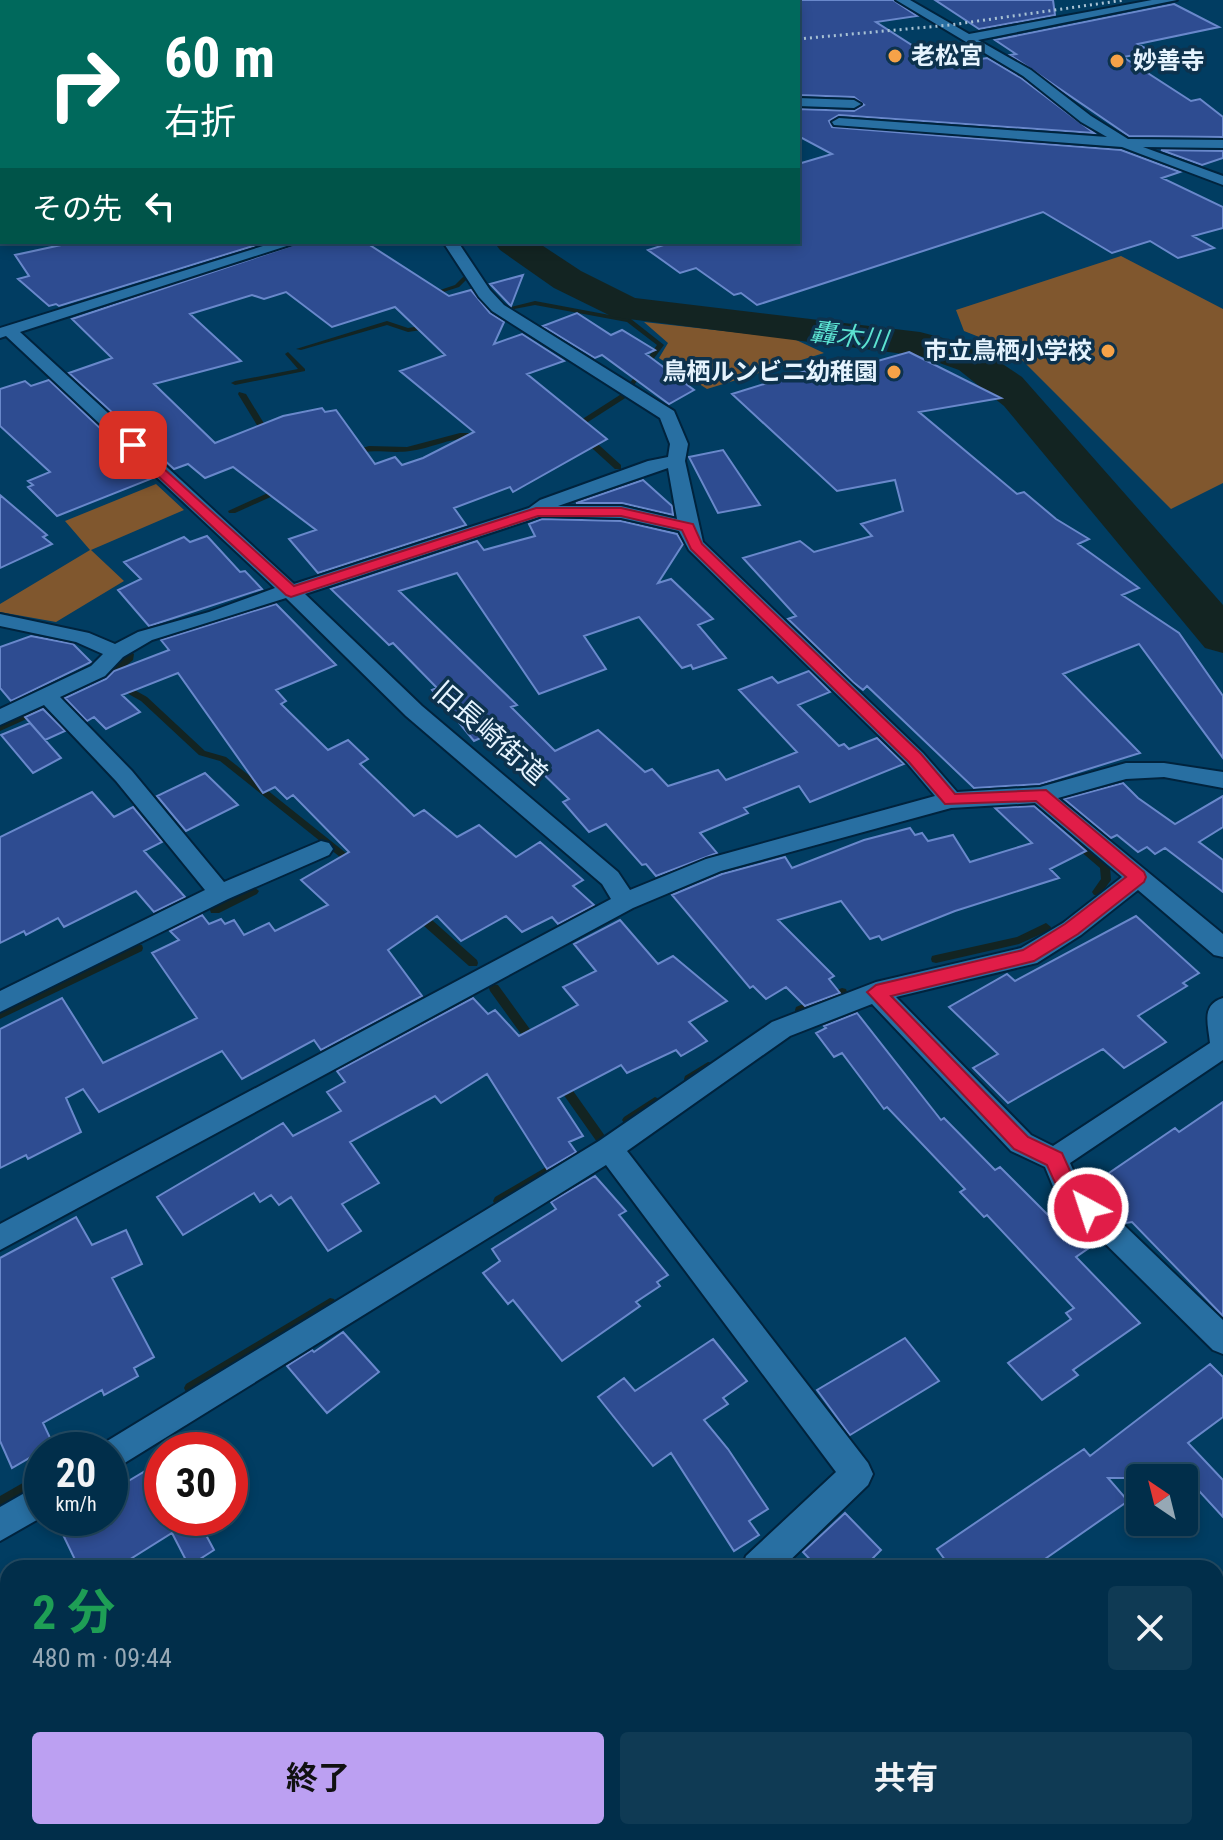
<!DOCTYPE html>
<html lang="ja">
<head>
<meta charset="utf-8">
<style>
	:root { --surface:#012e4a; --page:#0f3a54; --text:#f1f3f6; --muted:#96a8b5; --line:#234a62; --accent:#bca0f2 }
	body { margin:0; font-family:"Roboto Condensed","Noto Sans JP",sans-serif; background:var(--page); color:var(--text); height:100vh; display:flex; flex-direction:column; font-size:30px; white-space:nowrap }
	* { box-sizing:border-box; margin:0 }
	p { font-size:26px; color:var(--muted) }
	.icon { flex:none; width:44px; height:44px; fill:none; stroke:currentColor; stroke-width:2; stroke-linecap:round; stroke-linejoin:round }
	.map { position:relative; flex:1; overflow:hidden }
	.side { position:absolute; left:0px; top:1560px; width:1224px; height:280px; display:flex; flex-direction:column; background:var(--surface); border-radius:24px 24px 0 0; box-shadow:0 4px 12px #0003,0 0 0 2px var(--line) }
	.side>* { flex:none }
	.guide { position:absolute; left:0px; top:0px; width:800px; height:244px; box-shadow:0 4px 12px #0003,0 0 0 2px var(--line); background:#00695c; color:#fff; overflow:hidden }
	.needle { width:52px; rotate:325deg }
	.controls { position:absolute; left:1126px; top:1464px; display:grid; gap:16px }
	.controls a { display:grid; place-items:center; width:72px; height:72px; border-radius:8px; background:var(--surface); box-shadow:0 4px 12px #0003,0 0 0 2px var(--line); font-size:40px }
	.speed { position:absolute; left:24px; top:1432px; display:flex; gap:16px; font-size:40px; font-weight:700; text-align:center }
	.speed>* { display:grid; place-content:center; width:104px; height:104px; border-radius:50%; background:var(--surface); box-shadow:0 4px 12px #0003,0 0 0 2px var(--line); line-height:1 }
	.speed small { font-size:20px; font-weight:400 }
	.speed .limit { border:12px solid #d22; background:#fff; color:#111 }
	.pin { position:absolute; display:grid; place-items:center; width:68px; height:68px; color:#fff; margin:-34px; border-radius:16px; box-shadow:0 4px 12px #0006 }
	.me { position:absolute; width:88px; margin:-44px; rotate:320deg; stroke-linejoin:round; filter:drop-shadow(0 0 6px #0008) }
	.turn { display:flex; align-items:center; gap:28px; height:168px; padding:0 32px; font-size:36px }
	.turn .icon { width:104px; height:104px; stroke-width:2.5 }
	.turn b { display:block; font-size:56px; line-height:68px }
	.then { display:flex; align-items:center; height:76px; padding:0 32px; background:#0003; gap:16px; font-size:30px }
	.round { display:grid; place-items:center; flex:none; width:84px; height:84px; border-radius:8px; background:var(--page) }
	.headline { display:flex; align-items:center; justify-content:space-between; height:136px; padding:0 32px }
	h1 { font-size:48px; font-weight:700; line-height:60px; color:#1e9e55 }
	.action { display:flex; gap:16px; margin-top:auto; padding:16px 32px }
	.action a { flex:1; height:92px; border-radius:8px; background:var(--accent); color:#111; font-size:32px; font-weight:700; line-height:92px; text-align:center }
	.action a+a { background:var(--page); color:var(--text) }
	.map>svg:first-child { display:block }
	.green { fill:#80572e }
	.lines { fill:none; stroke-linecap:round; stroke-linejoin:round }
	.stream { fill:#132422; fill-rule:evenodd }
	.river { fill:#132422; fill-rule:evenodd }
	.building { fill:#2e4c91; stroke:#6988cb; stroke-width:2; fill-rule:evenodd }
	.minor-casing { stroke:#00233d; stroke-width:4 }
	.minor { fill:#286fa2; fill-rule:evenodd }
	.rail { stroke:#a8c2d4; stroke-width:3; stroke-dasharray:2 4; stroke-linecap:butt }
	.route { fill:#e11d48; stroke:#92132f; stroke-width:2 }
	.poi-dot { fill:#f6a248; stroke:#0d324d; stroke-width:3 }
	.labels { text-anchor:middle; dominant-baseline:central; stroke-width:7; stroke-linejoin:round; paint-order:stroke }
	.far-poi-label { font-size:24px; font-weight:bold; fill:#e5f3fe; stroke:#0d324d; text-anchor:start }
	.far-water-label { font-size:26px; font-style:italic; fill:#5ce2d1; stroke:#0d324d }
	.street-label { font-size:28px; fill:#e5f3fe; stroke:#0d324d }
</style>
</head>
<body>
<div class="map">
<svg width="1223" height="1840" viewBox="0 0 1223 1840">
	<rect width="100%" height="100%" fill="#013d62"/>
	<path class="green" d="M1121,256L1223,309V483L1171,509L1012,350L964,331L956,310Z
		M644,322L794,339L824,353L707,389L659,358L668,343Z
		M156,484L184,510L91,550L124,581L56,622L0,612V604L90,550L65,521Z"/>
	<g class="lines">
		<path class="stream" d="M2,228V232L0,233V229Z
			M463,277L468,278L459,287L428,297L425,295L455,285Z
			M535,301L631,319L664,345L634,385H630V383L657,345L627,322L535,305L514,309L511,307Z
			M387,321L408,328L428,325L431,327L428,329L408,332L387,325L301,350L296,349Z
			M288,352L305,369V371L235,385L231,383L235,381L298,369L285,354Z
			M239,392L246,394L271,435L270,437L263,435L238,394Z
			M623,393L630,395L577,429L570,427Z
			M460,433H469L483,437L479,439C454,435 434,448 410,451C388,454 375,448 352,454L348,452L369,446L407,447Z
			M583,436H589L621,465V469H615L583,440Z
			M279,488H282L286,490L235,513H229L228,511Z
			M130,651L134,654L133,660L115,675V679L147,697L205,751L226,757L356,861L358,863L356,865H350L220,761L199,755L141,701L107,682L106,680C108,667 123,664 127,652Z
			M37,708L40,709L41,711L40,713L0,731V724Z
			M1075,839L1078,840L1110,867L1111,880L1100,895H1094L1092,892L1101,879L1100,868L1072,844L1070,842Z
			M254,887L259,891L257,894L219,913H211L210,910L211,907Z
			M419,911L423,912L477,960L478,963L477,966H469L415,918L414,915Z
			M1046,923L1051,927L1050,930L1019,944L936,963L932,962L931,959L932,956L936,955L1017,937Z
			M138,944L142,945L143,948L142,951L0,1019V1010Z
			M494,984L498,985L537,1039L538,1042L537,1045H529L490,991L489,988L490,985Z
			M842,988L846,989L847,992L846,995L800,1014L796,1013L795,1010L796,1007Z
			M708,1062L712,1063L713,1066L712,1069C704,1074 694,1085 685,1082L684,1079L685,1076Z
			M560,1077L564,1078L605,1136L607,1139L605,1142L601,1144L597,1142L556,1084L555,1081L556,1078Z
			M655,1097L659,1099L661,1102L659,1105L632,1123L628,1125L624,1123L622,1120L624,1117Z
			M548,1166L552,1168L554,1171L552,1174L503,1205L499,1206L495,1205L493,1201L495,1197Z
			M330,1298L334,1299L336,1303L334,1307L194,1392L190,1394L186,1392L184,1388L186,1384Z
			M42,1472V1485L0,1510V1496Z"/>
		<path class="river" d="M66,0H97L99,2H68Z
			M494,242H537L581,271L635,298L920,332L977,347L1022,377L1223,605V653L1205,648L1004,406L959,370L920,356L613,317L554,288L500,250Z"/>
	</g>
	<path class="building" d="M798,0H893L917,16L876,22L943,65L987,58L1021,78L1094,133L839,115L829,121L832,127L1121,150L1180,172L1162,178L1223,207V228L1193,236L1214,248L1178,258L1150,241L1112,253L1043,212L757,305L741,293L734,295L696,268L680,273L648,250L664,245L660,242H798V164L832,154L798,136V109L854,111L864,105L854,97L798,95Z
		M935,0H1053L1055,15L979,29Z
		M1174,4L1219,27L1138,44L1152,52L1123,57L1191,101L1200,99L1223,117V137L1129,136L1010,55L1016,54L995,40Z
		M1161,150L1223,151V158L1202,165Z
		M75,242H266L59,306L56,304L49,306L18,279L29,276L15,255Z
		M302,242H365L449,296L471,290L490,313L504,322L494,344L522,334L564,361L527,374L607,439L513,492L510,487L454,508L466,525L318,573L289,539L316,530L233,467L205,478L188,464L174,469L69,373L112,358L72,319ZM286,292L332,327L395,307L445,355L400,371L474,432L423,458L402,465L395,457L375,464L336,410L325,412L322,408L283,416L215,443L154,384L241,361L190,314L252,295L264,299Z
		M523,275L511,306L490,284Z
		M577,313L611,335L622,330L655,350L646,354L694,390L669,404L602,355L595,358L543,326Z
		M909,352L1001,398L919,412L1017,494L1024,492L1056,519L1089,539L1078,544L1139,588L1122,595L1179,633L1223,696V758L1139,644L1063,674L1140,753L1040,784L974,788L867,686L863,690L853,682L788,619L796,616L743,558L800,541L814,552L872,536L861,524L903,511L895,480L837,491L732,394L822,366L839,372Z
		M49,380L153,478L57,516L28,487L33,485L28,481L50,472L0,426V389L25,381L31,386Z
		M723,450L760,505L718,513L689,457Z
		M643,480L672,506L673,515L622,503H576Z
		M0,495L47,535L43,537L52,544L0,568Z
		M542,519L621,521L677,534L683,544L658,583L671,579L713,619L698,625L726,658L693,669L691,665L682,668L639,617L584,636L606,669L539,694L457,573L399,591L517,705L511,707L555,751L598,730L645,772L652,769L668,786L718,770L726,780L797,752L739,690L772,677L778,683L809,671L830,692L798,705L839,746L844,744L849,749L877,738L904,764L810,802L799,786L744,808L748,813L700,833L717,853L656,876L646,864L642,865L606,824L589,832L563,802L569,799L498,730L474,741L432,690L437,688L393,643L389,645L331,589L477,541L484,550L535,536L529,524Z
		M207,536L240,572L245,571L262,589L149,626L118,590L141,579L124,562L184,537L190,542Z
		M276,604L336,665L276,690L286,701L281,704L328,750L348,740L368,759L360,764L414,816L424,810L457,837L479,825L516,857L540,842L583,880L573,886L594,905L558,924L552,917L522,932L506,916L461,941L437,916L388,950L422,996L321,1050L314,1040L242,1079L222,1051L99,1112L83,1089L66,1098L81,1132L28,1159L26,1155L0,1168V1029L62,998L103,1063L197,1018L152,953L179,940L170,931L202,915L209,924L221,919L225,924L234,920L244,935L269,923L275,931L328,905L301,880L349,852L293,795L287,799L275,787L263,793L178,673L122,695L140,712L106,729L94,717L87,721L65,698L106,679L114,671L169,650L161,640Z
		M31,636L73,644L91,662L11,701L0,688V647Z
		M43,709L65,731L45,740L25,717Z
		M30,723L61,758L33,773L1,735Z
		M205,773L238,805L186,831L157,796Z
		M1123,783L1138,798L1175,824L1223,796V827L1199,842L1223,860V892L1165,848L1155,854L1147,847L1138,852L1117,835L1111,838L1064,799Z
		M92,792L114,817L133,807L162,842L144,851L185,897L154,912L136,891L64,927L58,918L26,935L24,931L0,943V837Z
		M1034,806L1086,851L1050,869L1059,878L955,911L882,940L879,936L870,939L841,901L778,920L834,976L829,979L840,993L805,1006L786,987L766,999L753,986L750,988L672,895L722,874L785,857L792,868L864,840L910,828L915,835L922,833L928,841L953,835L970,862L1032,843L995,808Z
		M1136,916L1199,973L1183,983L1187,986L1138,1016L1166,1042L1124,1068L1103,1049L1008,1103L973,1068L998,1054L949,1007L1007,974L1015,981Z
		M620,920L658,964L673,956L727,1001L689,1022L707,1041L681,1056L676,1050L627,1073L621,1065L558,1098L583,1136L569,1142L576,1152L547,1169L487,1074L441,1103L435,1096L350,1142L379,1183L342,1204L361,1231L328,1251L291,1197L279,1205L271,1195L260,1202L254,1193L183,1235L157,1197L283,1123L293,1136L341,1111L327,1092L345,1082L337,1071L473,998L488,1014L495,1010L519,1036L578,1005L563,987L596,971L574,944Z
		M857,1013L941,1120L944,1118L995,1170L1000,1167L1055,1222L1070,1213L1099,1241L1076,1257L1140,1323L1073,1370L1078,1375L1042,1400L1008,1363L1071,1319L1066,1313L1074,1308L987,1215L984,1217L960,1192L965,1189L887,1107L884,1109L842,1053L834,1057L816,1033L826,1028L824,1026Z
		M1223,1102V1316L1132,1222L1126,1223L1090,1186L1175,1128L1179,1132Z
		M595,1176L626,1211L619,1215L668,1275L657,1282L660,1286L636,1302L640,1306L562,1361L513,1300L508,1304L483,1273L500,1261L492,1249L556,1209L551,1202Z
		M76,1217L92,1245L126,1230L142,1264L112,1278L154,1357L134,1368L138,1376L104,1395L102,1390L43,1423L53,1444L12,1468L0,1441V1258Z
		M343,1332L379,1372L327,1413L287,1366L312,1350L314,1352Z
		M905,1338L939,1381L850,1435L817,1390Z
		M713,1339L747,1381L723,1398L728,1404L704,1420L728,1449L768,1509L749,1521L759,1535L734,1551L671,1453L653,1466L598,1397L624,1378L635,1391Z
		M1210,1364L1223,1377V1417L1188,1443L1223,1480V1517L1178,1468L1165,1478H1108L1128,1501L1032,1568H951L937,1549L1084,1449L1090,1456Z
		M152,1467L162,1486V1518H197L214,1550L189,1566L172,1533L116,1568H79L55,1518H110V1492Z
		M845,1513L881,1550L863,1568H818L803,1552Z"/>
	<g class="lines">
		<g class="minor-casing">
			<path id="minor" d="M0,0H19L2,2L0,6Z
				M92,0H106L107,2H94Z
				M152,0H165L166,2H154Z
				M317,0H341L316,2Z
				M422,0H434L435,2H423Z
				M521,0H533L520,2Z
				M766,0H785L765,2Z
				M896,0H910L969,34L1152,0H1177L978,40L1031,70L1091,116L1128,139L1223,140V148L1143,147L1223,176V185L1122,147L834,125L832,122L839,118L1107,137L1081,122L1023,76Z
				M798,98L854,100L861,104L854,108L798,106Z
				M0,115H2L0,124Z
				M276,242H299L20,332L294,584L529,508L540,500L648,461L668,457L670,444L660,418L492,311L479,297L443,242H458L490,290L504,305L674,411L688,444L685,461L703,542L923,753L957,792L1040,787L1126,763H1164L1223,772V788L1164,777L1126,779L1058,798L1223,934V957L1214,955L1138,890L1081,935L1037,963L896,997L1031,1135L1053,1146L1210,1043C1208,1023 1201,1005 1223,998V1060L1070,1163L1078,1181L1223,1320V1354L1213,1350L1057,1196L1045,1167L1011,1151L872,1004L790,1036L627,1151L868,1463L873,1474L868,1485L782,1568H742L746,1556L836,1472L606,1165L110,1472V1450H97L99,1446L599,1141L772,1022L876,982L1021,948L1063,923L1122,877L1035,803L951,808L721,871L633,908L0,1250V1224L611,899L602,884L406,716L286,598L152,640L123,657L105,676L60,697L132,771L224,882L321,841L329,843L333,849L329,855L228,899L0,1012V991L205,890L116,781L44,705L0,725V709L91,666L103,654L76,642L0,626V614L89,633L115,644L138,632L209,612L275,588L6,336L0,338V328ZM668,468L677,519L621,506H558ZM542,516L621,518L679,531L689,550L907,763L935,796L706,859L630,890L618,872L422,706L305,594Z
				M42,1483V1517L0,1541V1507Z
				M468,1832H508L505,1840H465Z"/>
		</g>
		<use href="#minor" class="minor"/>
		<path class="rail" d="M798,39L950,25L1125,0"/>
	</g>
	<path class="route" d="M133,441L294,586L536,508H621L693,524L702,544L921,754L955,794L1046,790L1144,872L1146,877L1144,882L1078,934L1034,961L891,996L1028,1137L1062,1153L1075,1182L1098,1208L1095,1214C1071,1223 1055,1183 1047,1165L1014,1149L867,992L876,985L1023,950L1065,924L1126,877L1036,801L945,804L909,762L691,549L682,530L621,516H538L291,597L286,595L128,448L126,445Z"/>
	<g class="poi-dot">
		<circle cx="895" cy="56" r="8"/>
		<circle cx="1117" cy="61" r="8"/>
		<circle cx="1108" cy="351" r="8"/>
		<circle cx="894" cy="372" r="8"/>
	</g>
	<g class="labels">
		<g class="far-poi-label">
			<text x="911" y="56">老松宮</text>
			<text x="1133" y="61">妙善寺</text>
			<text x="1092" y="351" text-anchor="end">市立鳥栖小学校</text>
			<text x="878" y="372" text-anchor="end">鳥栖ルンビニ幼稚園</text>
		</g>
		<g class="far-water-label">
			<text transform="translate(849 336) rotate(7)">轟木川</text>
		</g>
		<g class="street-label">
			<text transform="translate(490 733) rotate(41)">旧長崎街道</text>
		</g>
	</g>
</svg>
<div class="controls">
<a><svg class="needle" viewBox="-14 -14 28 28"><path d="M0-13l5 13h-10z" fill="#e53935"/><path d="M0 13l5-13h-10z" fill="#96a8b5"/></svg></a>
</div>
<div class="speed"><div>20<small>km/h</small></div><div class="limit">30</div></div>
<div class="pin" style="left:133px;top:445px;background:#d93025"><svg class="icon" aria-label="arrive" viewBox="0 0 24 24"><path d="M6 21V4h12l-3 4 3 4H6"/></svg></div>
<svg class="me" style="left:1088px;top:1208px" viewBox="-20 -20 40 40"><circle r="17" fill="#e11d48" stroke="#fff" stroke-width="3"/><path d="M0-11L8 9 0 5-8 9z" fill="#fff"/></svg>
<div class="guide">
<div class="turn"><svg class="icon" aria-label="right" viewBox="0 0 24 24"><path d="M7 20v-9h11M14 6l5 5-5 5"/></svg><div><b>60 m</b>右折</div></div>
<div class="then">その先<svg class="icon" aria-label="left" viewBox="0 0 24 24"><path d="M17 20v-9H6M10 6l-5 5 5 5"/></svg></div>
</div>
<section class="side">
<div class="headline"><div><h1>2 分</h1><p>480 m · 09:44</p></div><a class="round"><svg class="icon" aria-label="close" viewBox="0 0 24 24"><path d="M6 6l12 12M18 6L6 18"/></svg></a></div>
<div class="action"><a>終了</a><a>共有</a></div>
</section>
</div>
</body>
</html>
